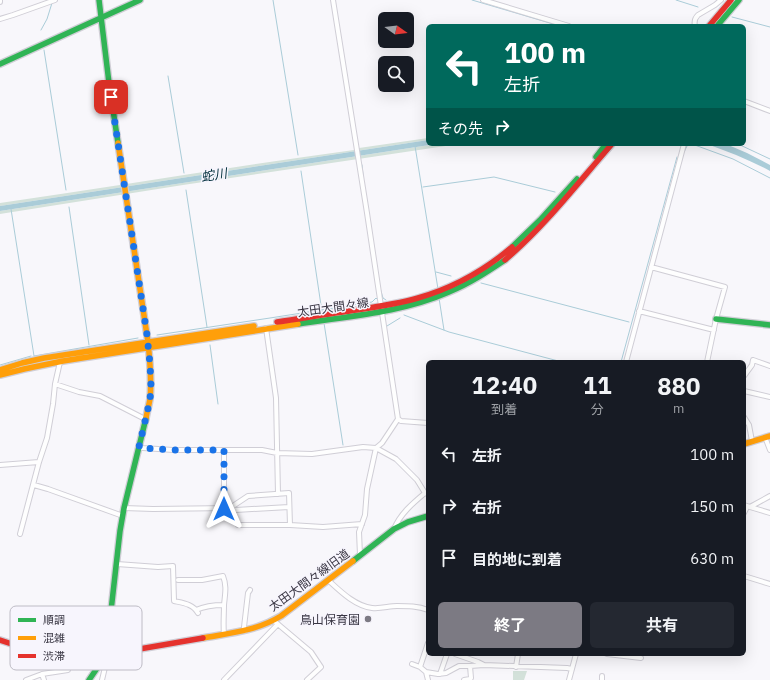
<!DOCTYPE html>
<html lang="ja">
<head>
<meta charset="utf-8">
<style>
	:root { --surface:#171b24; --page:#242831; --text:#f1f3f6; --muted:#9ea1a6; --accent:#7c7a83 }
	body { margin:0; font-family:"IBM Plex Sans","Noto Sans JP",sans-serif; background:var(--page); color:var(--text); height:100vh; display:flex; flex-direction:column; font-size:15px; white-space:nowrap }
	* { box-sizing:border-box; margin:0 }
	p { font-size:13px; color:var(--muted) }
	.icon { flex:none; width:22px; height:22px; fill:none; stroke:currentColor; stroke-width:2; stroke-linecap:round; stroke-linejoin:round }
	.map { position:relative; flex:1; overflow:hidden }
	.details { position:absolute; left:426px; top:360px; width:320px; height:296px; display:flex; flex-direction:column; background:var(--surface); border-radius:6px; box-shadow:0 4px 16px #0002 }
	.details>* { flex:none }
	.guide { position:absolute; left:426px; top:24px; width:320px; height:122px; border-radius:6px; box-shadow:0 4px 16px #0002; background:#00695c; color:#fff; overflow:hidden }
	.needle { width:26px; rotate:104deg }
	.controls { position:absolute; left:378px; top:12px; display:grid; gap:8px }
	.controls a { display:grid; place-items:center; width:36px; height:36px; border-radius:6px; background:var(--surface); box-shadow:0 4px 16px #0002; font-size:20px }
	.pin { position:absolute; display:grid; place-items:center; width:34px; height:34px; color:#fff; margin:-17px; border-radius:8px; box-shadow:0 2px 6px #0006 }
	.me { position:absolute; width:44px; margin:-22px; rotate:0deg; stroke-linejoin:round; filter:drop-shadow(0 0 3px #0008) }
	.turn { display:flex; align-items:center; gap:14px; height:84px; padding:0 12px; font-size:18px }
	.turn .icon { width:52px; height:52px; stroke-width:2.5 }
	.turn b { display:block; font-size:28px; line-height:34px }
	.then { display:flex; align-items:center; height:38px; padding:0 12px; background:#0003; gap:8px; font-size:15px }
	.eta { display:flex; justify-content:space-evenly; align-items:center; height:68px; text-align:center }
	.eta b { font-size:24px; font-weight:700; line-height:28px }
	.primary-button { display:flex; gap:8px; margin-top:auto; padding:8px 12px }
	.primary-button a { flex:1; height:46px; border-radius:6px; background:var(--accent); color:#fff; font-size:16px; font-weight:700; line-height:46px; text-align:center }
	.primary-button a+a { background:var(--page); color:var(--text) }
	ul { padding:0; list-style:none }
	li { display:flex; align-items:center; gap:12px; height:52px; padding:0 12px }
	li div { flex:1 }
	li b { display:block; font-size:15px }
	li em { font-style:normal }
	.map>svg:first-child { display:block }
	.green { fill:#d3e1da }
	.water { fill:#aaccd8 }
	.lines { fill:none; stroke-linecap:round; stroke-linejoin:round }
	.stream { stroke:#aaccd8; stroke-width:1 }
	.street-casing { stroke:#d0ced6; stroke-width:6 }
	.fast-casing { stroke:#d0ced6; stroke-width:8 }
	.slow-casing { stroke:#d0ced6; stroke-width:8 }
	.jam-casing { stroke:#d0ced6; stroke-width:8 }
	.street { stroke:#fefefe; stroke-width:4 }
	.fast { stroke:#30b455; stroke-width:5.5 }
	.slow { stroke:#ff9f0a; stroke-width:5.5 }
	.jam { stroke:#e5322d; stroke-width:5.5 }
	.route { stroke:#1a73e8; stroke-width:7; stroke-dasharray:0 12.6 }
	.poi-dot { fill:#7c7a83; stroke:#f7f5fd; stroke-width:1.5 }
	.labels { text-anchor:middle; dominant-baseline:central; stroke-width:3; stroke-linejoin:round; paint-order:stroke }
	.street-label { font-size:12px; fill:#393643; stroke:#f7f5fd }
	.poi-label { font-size:12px; fill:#393643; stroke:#f7f5fd; text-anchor:end }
	.water-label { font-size:13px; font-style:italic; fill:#002f3b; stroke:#f7f5fd }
	.key { fill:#f7f5fd; stroke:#bebcc5; stroke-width:1 }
	.key-label { font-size:11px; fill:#393643 }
</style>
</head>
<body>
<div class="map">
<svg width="770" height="680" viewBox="0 0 770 680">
	<rect width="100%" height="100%" fill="#f8f7fb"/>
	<path class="green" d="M428,138V140L0,206V203C118,186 236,166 354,150H358L359,148Z
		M436,144H459L183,185L0,214V211Z
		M513,671H527L524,680H513Z"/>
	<path class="water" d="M428,140V144H436L0,211V206Z
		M707,144H726L747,153L770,165V171C750,160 729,152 707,144Z"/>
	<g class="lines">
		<path class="stream" d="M273,0L298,155
			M472,0L560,26
			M676,0L698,7
			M732,17L770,27
			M41,30L47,19L52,3
			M44,50L66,190
			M168,76L184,173
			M692,144L733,159L770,178
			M738,144L770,159
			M415,146L438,289
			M684,152L688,144H689
			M362,165L363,175
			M301,171L322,312
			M423,187L494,177L555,192
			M186,190L207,327
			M69,207L89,345
			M11,209L34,356L138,338
			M436,272L451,276
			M481,283L629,322
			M380,288L383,298L386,300
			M439,298L444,330
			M404,315L449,332L562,362
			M324,323L343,445
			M387,326L400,318
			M157,335L270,318L372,302L376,298L377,299
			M210,345L218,404
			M621,362L677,157
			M0,365L31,356"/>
		<g class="street-casing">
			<path id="street" d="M333,0L367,213L398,419L382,443L376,448L367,489L365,515L359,532L360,555
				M483,0L569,26
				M0,2V0
				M0,19L13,15L55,0
				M695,26C694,22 695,18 698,15L715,5L721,0
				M744,101L770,111
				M651,267L725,287L716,319L707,362
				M639,311L714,330
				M266,328L276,398L278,494
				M626,362L684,144
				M744,376L752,365L753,360L770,366
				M55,384L79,392L100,396L145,419
				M744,391L770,397
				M744,417L749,425L752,441
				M398,419L401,421L428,423
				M765,437L770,450
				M139,447L143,448L173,450H262L277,453L312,454L363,447L376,448L396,459L417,480L425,493L428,494
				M224,450V509
				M0,465L39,462
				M34,485L48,489L123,516
				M744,505L750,507L770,496
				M750,507L770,513
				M124,508L153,509L230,508L236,510L289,507
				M230,508L248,496L289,493L290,525
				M744,513L747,507
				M238,525H290L323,527L362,524
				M394,529C400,514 413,503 425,493
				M20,534L39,462L47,438L53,404L55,384L60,362
				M117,564L158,567L173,566L174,601C183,603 193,604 198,613
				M744,576L770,584
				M178,580H202L223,576C227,586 225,594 224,605C224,614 223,625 224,634
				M328,580C340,591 355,606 372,608C381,609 389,606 397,606C408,606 418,606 428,610
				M196,610C205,606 214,605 224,605
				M273,620L311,652L321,667L307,680
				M245,631L244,627L248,593L250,590
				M455,654L478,662L484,665
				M607,654L641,658
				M412,664L420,667L426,672L438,674L446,673L459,666H470L484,665L567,668L572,669
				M420,667L428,643
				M516,667L518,654
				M426,672L428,680
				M42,674L68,670V655
				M440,674L447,654
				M26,680L42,674L44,680
				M102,680L107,659L106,655
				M224,680L278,624
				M464,680L470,679L471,678L470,666
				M569,680L576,654
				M602,680V676"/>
		</g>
		<g class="fast-casing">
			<path id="fast" d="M99,0L109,83L118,143
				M717,26L739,0
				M0,64L140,0
				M596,157L606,144
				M512,247L540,220L577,179
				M716,319L770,325
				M298,324C349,316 401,313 449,292C469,284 487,272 505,260
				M353,561L394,529L408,522L428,516
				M89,680L106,655L120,531L124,508L146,418"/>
		</g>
		<g class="slow-casing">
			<path id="slow" d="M118,143L148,342C150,361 152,380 150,399C149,405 147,412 146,418
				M0,370L22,363L44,358L254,326
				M0,375L24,369L63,361L298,324
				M744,444L770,436
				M203,638C231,633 256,631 281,616L353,561"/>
		</g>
		<g class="jam-casing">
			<path id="jam" d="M709,26L731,0
				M505,260C545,226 577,184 612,144
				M277,322C299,319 321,315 343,312C369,308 394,305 418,298C453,288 485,270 512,247
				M0,640L24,648L66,655L99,656L203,638"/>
		</g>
		<use href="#street" class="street"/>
		<use href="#fast" class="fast"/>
		<use href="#slow" class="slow"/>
		<use href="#jam" class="jam"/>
	</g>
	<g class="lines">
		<path class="route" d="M111,97L147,335L150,364L151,386L150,400L139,447L143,448L173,450H224V509"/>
	</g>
	<circle class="poi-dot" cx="368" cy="619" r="4"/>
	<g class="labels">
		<g class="street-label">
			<text transform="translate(333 307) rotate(-8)">太田大間々線</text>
			<text transform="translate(309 580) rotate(-36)">太田大間々線旧道</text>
		</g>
		<g class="poi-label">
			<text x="360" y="619">鳥山保育園</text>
		</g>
		<g class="water-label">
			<text transform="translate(214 175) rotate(-9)">蛇川</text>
		</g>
	</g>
	<rect x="10" y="606" width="132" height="64" rx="6" class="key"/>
	<rect x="18" y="618" width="18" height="4" fill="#30b455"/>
	<rect x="18" y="636" width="18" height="4" fill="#ff9f0a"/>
	<rect x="18" y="654" width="18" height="4" fill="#e5322d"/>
	<g class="key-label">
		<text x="43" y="624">順調</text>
		<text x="43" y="642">混雑</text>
		<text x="43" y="660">渋滞</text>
	</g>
</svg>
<div class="controls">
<a><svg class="needle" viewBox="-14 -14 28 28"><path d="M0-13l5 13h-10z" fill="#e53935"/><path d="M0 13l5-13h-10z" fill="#9ea1a6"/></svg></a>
<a><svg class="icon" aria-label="search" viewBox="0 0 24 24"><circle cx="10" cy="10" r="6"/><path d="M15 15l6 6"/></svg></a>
</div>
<div class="pin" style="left:111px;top:97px;background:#d93025"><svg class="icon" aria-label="arrive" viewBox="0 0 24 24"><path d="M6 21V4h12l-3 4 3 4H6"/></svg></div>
<svg class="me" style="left:224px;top:509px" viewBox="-20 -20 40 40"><path d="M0-17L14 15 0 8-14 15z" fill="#1a73e8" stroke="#fff" stroke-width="4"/></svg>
<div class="guide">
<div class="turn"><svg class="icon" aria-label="left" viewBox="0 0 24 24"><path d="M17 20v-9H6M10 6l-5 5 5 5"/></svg><div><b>100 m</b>左折</div></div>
<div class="then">その先<svg class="icon" aria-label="right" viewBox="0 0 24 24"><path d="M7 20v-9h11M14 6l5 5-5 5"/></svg></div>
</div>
<section class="details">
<div class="eta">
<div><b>12:40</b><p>到着</p></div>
<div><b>11</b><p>分</p></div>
<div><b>880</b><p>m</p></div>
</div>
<ul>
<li><svg class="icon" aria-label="left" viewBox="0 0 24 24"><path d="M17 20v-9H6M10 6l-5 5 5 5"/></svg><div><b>左折</b></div><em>100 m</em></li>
<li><svg class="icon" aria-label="right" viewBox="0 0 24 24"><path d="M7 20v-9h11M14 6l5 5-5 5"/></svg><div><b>右折</b></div><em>150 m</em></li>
<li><svg class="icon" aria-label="arrive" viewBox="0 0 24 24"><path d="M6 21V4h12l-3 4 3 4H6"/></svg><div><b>目的地に到着</b></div><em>630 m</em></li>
</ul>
<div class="primary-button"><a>終了</a><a>共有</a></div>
</section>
</div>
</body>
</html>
